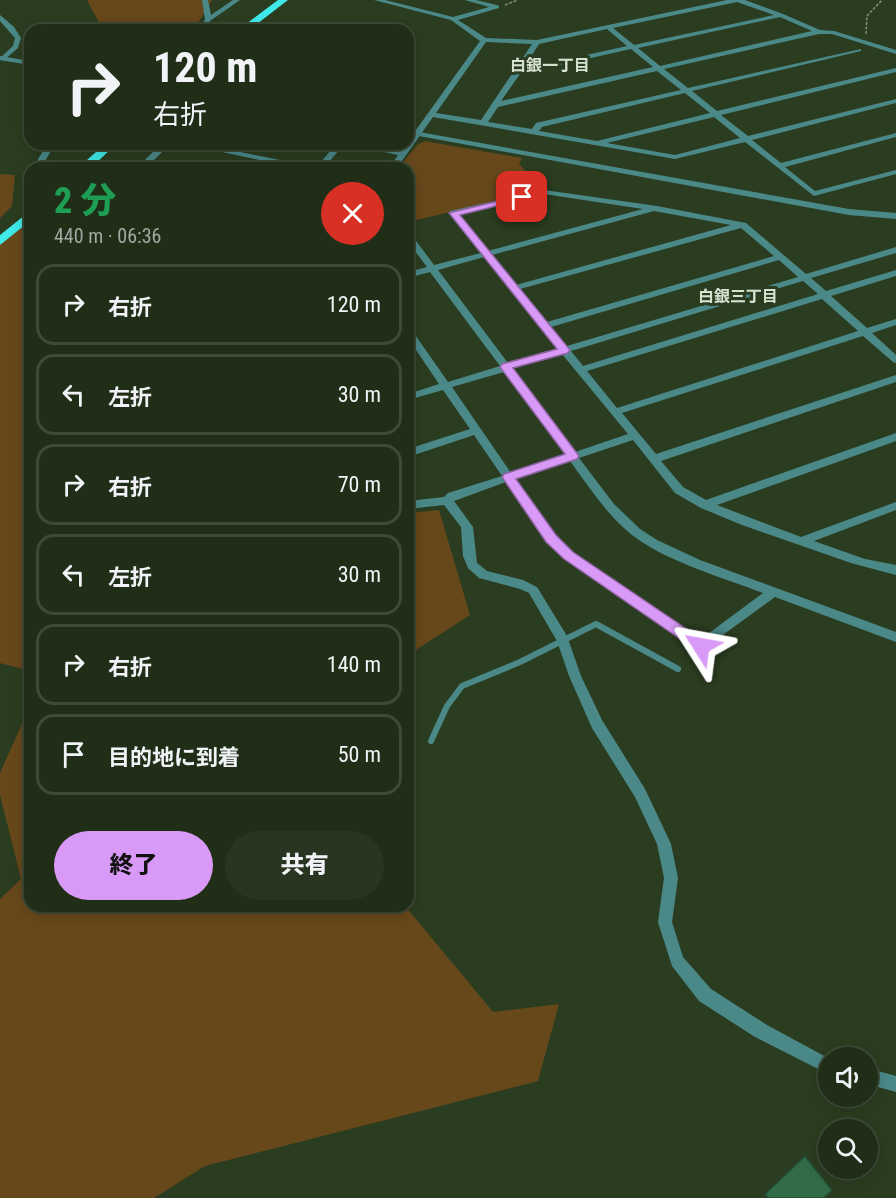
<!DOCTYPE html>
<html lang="ja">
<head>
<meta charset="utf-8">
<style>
	:root { --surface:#202e18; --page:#283621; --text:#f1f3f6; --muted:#a2a8a2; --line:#3d4a37; --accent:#d99af7 }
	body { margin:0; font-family:"Roboto Condensed","Noto Sans JP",sans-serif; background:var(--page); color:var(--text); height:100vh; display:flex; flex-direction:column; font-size:22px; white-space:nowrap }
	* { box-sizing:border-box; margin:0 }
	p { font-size:20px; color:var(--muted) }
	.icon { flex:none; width:33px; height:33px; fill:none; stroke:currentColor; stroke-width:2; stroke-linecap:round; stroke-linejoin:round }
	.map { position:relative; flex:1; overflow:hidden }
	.drawer { position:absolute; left:24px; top:162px; width:390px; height:750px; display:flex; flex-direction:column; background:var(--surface); border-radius:18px; box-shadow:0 3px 15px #0003,0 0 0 2px var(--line) }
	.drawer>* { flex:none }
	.banner { position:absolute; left:24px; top:24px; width:390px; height:126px; border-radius:18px; box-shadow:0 3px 15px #0003,0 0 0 2px var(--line); background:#202e18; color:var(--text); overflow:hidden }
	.controls { position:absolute; left:818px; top:1047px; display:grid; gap:12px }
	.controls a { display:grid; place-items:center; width:60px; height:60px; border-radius:50%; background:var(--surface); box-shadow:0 3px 15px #0003,0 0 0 2px var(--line); font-size:30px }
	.pin { position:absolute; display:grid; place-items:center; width:51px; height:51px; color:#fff; margin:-26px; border-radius:12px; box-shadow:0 3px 9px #0006 }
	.me { position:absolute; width:66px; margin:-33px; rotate:304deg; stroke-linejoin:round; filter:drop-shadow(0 0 4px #0008) }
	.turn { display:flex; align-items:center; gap:21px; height:126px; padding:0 30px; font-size:27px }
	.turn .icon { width:78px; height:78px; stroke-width:2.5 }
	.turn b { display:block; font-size:42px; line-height:51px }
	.round { display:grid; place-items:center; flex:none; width:63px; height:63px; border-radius:32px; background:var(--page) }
	.head { display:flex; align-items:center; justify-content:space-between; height:102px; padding:0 30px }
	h1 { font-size:36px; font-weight:800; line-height:45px; color:#1e9e55 }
	.action { display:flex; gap:12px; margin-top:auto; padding:12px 30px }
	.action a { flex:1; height:69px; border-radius:36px; background:var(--accent); color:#111; font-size:24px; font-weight:800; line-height:69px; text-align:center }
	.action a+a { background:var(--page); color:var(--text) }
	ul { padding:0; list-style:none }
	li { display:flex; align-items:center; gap:18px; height:81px; margin:0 12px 9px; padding:0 18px; border:3px solid var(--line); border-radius:18px }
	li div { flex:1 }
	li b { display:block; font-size:22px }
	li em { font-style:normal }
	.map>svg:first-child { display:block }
	.green { fill:#67481b }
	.building { fill:#316b47; stroke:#224b32; stroke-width:1.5 }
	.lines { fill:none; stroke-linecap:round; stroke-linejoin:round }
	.path { stroke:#7f8e77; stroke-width:1.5; stroke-dasharray:3 1.5; stroke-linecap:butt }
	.service { stroke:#4b8989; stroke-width:6 }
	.minor { fill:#4b8989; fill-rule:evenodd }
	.tertiary { fill:#4b8989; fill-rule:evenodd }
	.trunk { fill:#40eaea; fill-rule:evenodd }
	.route { fill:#d99af7; stroke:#8d64a1; stroke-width:1.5 }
	.labels { text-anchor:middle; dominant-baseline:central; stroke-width:6; stroke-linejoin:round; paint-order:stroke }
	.far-neighbourhood-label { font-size:16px; font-weight:bold; fill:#d7e2d1; stroke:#2b3d20 }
</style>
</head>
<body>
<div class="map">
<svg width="896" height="1198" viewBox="0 0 896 1198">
	<rect width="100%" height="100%" fill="#2b3d20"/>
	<path class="green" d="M87,0H212L200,20L190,30H103Z
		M425,141L522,158L519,164L544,190L408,222V168H398L418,144Z
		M0,174L15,175L12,206L0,218Z
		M30,219V671L0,663V245Z
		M439,510L470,615L408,655V513Z
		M30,706V906H405L493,1012L559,1004L538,1081L205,1166L154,1198H0V899L21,879L0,795V773Z"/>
	<path class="building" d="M805,1156L832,1190L824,1198H768L765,1194Z"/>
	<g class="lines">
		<path class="path" d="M505,5L518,0
			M866,34L867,16L882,0"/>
		<path class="service" d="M431,741L447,706L462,686L520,662L596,624L678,669"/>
		<path class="minor" d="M202,0H208L211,15L233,0H240L210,21L202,30H195L205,20Z
			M374,0H385L453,17L489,7L465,0H476L497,5L499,6V8L458,20L486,38L537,40L727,0H745L783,14L820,30L834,31L896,50V54L832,34H819L664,69L688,88L861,49V51L692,91L717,111L896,68V72L721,115L748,136L896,99V103L752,140L781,163L896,133V137L785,167L815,191L896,170V174L814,196L745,142L675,159L433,117L397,168H389L398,155L347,144H363L401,151L408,144V141L480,41L451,20ZM737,2L774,15L634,45L613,28ZM780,17L812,31L660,66L638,48ZM607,29L627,46L523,69L539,44ZM486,42L532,44L481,120L436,113ZM631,49L653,67L501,101L520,74ZM657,71L681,90L536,123L532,129L488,122L498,107ZM685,93L710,113L597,141L539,131L542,127ZM714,117L740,138L675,155L607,143Z
			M0,15L14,27L21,38L18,48L3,61L0,58L13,46L15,38L0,21Z
			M47,144H55L41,168H33Z
			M161,144H170L146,168H137Z
			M185,144H201L309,166L313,168H297Z
			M336,144H344L324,168H316Z
			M544,190L657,206L746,223L806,274L896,247V253L811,278L826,291L896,270V276L831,296L867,328L896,319V325L872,333L896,355V363L893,362L863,336L622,413L656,454L896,375V382L661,461L683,487L706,500L896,433V441L717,505L801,537L896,502V510L814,541L865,559L896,565V575L851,563L742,525L701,508L675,493L633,440L579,458L614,504L640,529L657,540L700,560L896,632V642L775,597L701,651L565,559L547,542L506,482L454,501L473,527L477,563L487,571L523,580L537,587L567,636L581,676L602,720L645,789L671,844L678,878L672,922L683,957L711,989L767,1025L828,1058V1074L755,1037L699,1001L672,966L658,922L664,878L657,844L635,797L592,728L569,676L557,641L529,593L520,589L479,578L468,568L463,556L461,527L444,505L408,509V501L444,497L448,493L502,476L474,435L408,457V449L470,429L443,390L408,400V394L439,384L408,338V328L411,329L448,382L500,366L430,272L408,278V272L427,267L408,242V233L411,234L434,265L481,253L450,215V211ZM544,194L643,209L488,251L459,214ZM654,211L731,225L516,285L492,255ZM741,228L774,256L547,322L520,289ZM484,257L558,348L508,363L438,270ZM779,260L798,277L567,346L551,327ZM803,281L818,294L583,366L571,351ZM822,299L858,331L617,408L587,371ZM562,354L628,434L575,452L512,369ZM504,372L565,455L511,473L452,387ZM570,461C589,487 607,515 632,535C665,561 724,578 763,593L701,639L573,553L555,536L516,479Z
			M867,1068L896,1076V1092L867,1084Z"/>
		<path class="tertiary" d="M0,56L30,61V65L0,60Z
			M408,130L849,209L896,213V219L849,215L408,134Z"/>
		<path class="trunk" d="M278,0H288L249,30H238Z
			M105,144H116L91,168H78Z
			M30,211V221L0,245V235Z"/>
	</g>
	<path class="route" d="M522,195H525V199L460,215L570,350L568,353L513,368L579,456L577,459L516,479L556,535L573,552L706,642L708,646L706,650H696L564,559L546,542L502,477L504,474L565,454L500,367L502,364L557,349L449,213Z"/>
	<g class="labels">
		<g class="far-neighbourhood-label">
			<text x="550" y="65">白銀一丁目</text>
			<text x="738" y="296">白銀三丁目</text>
		</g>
	</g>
</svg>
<div class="controls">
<a><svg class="icon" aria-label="sound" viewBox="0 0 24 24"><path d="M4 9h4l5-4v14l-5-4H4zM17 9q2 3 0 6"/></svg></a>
<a><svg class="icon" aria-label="search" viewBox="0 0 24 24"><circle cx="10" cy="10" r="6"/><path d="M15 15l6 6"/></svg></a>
</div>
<div class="pin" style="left:522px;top:197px;background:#d93025"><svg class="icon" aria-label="arrive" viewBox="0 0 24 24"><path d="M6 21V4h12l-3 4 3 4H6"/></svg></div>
<svg class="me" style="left:701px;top:646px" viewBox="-20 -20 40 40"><path d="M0-17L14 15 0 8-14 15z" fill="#d99af7" stroke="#fff" stroke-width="4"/></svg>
<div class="banner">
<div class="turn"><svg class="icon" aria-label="right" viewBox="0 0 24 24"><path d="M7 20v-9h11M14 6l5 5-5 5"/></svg><div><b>120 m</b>右折</div></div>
</div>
<section class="drawer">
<div class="head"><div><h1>2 分</h1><p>440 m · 06:36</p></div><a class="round" style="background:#d93025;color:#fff"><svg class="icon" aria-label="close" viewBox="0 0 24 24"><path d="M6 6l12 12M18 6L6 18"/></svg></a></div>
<ul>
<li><svg class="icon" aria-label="right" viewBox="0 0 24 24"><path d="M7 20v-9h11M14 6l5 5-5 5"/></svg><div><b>右折</b></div><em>120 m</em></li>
<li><svg class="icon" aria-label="left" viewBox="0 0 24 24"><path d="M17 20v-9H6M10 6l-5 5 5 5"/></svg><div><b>左折</b></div><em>30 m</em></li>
<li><svg class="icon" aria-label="right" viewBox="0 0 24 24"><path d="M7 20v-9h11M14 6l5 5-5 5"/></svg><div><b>右折</b></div><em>70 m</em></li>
<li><svg class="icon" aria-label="left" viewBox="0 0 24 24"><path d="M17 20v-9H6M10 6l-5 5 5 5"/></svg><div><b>左折</b></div><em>30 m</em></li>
<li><svg class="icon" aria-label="right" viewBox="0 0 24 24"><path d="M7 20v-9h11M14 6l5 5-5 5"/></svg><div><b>右折</b></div><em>140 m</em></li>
<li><svg class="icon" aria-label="arrive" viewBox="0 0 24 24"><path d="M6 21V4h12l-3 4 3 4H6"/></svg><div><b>目的地に到着</b></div><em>50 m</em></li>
</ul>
<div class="action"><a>終了</a><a>共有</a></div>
</section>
</div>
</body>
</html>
